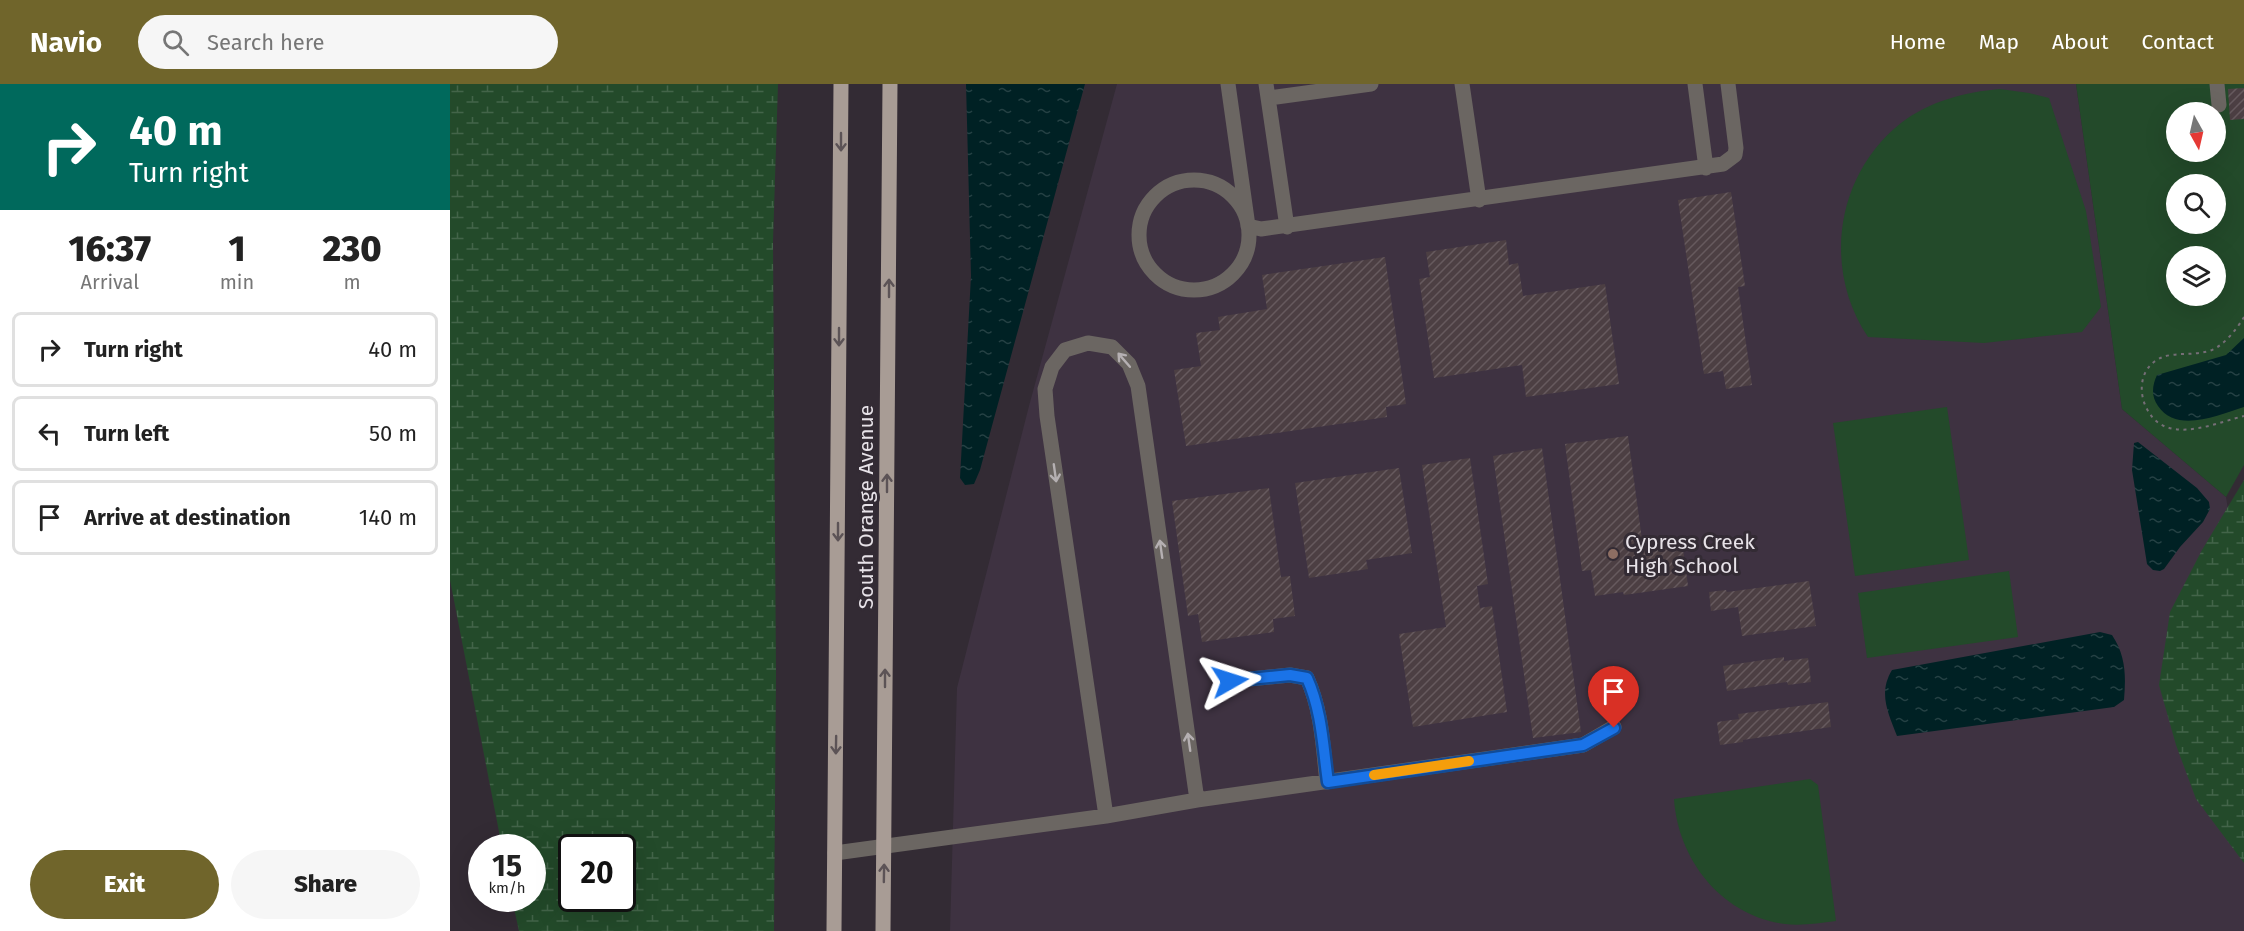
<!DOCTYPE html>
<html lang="en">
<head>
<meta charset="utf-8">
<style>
	:root { --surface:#fff; --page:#f6f6f6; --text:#222; --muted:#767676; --line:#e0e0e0; --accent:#70652b }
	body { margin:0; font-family:"Fira Sans",sans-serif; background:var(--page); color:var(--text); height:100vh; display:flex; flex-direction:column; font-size:22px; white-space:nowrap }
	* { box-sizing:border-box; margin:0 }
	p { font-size:20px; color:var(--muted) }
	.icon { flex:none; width:33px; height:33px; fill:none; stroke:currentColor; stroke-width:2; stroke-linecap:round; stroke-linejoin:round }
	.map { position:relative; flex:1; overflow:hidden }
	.sheet { display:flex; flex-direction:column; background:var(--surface); width:450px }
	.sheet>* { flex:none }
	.banner { background:#00695c; color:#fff; overflow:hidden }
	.needle { width:39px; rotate:172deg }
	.controls { position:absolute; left:1716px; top:18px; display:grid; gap:12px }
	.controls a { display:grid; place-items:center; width:60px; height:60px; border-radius:50%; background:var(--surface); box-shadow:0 6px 24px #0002; font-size:30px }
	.speed { position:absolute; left:18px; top:750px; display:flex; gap:12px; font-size:30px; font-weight:700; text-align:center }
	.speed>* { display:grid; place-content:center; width:78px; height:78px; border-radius:50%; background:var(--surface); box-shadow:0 6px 24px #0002; line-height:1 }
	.speed small { font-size:15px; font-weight:400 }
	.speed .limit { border:3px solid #111; border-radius:9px; background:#fff; color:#111 }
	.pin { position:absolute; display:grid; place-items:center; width:51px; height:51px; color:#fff; margin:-62px -26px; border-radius:50% 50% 50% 0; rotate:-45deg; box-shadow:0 0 6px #0007 }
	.pin .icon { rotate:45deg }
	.me { position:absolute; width:66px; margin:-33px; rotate:84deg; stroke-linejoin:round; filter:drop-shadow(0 0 4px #0008) }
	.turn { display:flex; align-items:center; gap:21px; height:126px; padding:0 30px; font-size:27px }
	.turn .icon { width:78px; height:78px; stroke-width:2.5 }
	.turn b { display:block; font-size:42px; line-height:51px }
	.eta { display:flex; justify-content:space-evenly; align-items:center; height:102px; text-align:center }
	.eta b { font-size:36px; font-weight:800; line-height:42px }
	.primary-button { display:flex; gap:12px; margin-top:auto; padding:12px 30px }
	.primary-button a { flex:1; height:69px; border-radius:36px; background:var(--accent); color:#fff; font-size:24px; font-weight:800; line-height:69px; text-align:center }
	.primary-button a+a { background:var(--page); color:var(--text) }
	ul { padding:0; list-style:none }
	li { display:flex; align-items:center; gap:18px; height:75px; margin:0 12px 9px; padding:0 18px; border:3px solid var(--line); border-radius:9px }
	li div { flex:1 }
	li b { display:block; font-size:22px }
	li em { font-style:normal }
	header { display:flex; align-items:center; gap:36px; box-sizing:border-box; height:84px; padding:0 30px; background:var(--accent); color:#fff }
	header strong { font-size:28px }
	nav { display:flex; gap:33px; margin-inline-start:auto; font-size:21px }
	.search { width:420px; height:54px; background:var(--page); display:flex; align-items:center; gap:15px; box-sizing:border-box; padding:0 21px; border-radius:33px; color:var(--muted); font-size:22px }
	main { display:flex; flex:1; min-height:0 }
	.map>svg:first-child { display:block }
	.built { fill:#3e3241 }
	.wetland { fill:url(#wetland-marsh); fill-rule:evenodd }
	.park { fill:#234a2a; fill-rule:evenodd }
	.water { fill:url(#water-ripples) }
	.building { fill:url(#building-hatch) }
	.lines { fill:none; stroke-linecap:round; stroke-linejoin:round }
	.path { stroke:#756e76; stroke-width:2; stroke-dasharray:3 4.5; stroke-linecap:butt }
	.minor { stroke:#6b6662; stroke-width:15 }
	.major { stroke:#a89c95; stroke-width:15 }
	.oneway { stroke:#5c5356 }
	.oneway2 { stroke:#b5b0b2 }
	.route-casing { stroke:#114b97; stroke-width:15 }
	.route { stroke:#1a73e8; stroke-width:10 }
	.slow { stroke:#f59e0b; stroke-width:10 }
	.education-dot { fill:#8d6e63; stroke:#332b34; stroke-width:2 }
	.labels { text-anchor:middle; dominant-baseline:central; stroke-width:6; stroke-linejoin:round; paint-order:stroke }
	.street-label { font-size:21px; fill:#e7e2e8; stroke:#332b34 }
	.poi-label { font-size:21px; fill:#e7e2e8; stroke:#332b34; text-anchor:start }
</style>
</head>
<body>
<header>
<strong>Navio</strong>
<div class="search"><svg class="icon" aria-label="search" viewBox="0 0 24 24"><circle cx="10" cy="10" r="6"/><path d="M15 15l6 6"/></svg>Search here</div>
<nav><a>Home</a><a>Map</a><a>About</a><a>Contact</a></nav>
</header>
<main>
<section class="sheet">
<div class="banner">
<div class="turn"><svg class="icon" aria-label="right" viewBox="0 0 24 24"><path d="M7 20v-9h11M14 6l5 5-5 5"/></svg><div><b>40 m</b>Turn right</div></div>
</div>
<div class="eta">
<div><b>16:37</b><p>Arrival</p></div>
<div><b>1</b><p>min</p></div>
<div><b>230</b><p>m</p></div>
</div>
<ul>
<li><svg class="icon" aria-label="right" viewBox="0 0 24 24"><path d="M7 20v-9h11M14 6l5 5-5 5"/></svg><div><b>Turn right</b></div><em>40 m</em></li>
<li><svg class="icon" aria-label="left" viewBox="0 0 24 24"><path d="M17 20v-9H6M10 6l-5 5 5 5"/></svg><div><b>Turn left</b></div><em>50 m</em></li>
<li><svg class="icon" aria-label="arrive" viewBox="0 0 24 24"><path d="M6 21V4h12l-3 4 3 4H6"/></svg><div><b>Arrive at destination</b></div><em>140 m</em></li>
</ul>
<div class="primary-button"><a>Exit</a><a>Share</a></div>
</section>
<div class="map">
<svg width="1794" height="847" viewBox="0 0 1794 847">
	<defs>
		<pattern id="wetland-marsh" width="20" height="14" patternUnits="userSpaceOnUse" patternTransform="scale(1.5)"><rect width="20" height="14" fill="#234a2a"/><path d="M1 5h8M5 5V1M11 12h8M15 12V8" fill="none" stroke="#436449"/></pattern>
		<pattern id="water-ripples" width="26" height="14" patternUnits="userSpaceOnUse" patternTransform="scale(1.5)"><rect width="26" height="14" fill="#002124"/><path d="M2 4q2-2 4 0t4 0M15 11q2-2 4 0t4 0" fill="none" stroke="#254144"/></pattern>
		<pattern id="building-hatch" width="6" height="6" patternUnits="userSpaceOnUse" patternTransform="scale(1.5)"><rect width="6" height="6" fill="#4c3f43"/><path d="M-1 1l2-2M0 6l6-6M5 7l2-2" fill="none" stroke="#665a5e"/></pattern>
	</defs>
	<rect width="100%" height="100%" fill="#332b34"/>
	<path class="built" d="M667,0H1626L1672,325L1776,413L1794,527V847H500L507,604L579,322Z"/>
	<path class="wetland" d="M0,0H328L323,158L326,591L324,847H69L62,815L82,814V764L52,763L0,496ZM122,764H172V814H122Z
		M1794,396V779L1746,715L1726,661L1709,601L1720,528L1752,466Z"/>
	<path class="park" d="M1626,0H1794V381L1776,413L1672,325ZM1726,28H1766V68H1726ZM1726,100H1766V140H1726ZM1726,172H1766V212H1726Z
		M1550,5L1579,9L1599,14L1636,127L1651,223L1632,248L1534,259L1418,253C1372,185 1386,90 1451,39C1480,17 1515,8 1550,5Z
		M1497,323L1519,476L1405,492L1383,339Z
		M1559,487L1568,553L1417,574L1408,509Z
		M1360,695L1368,701L1386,837C1369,839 1352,842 1335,840C1272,832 1228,776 1224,715Z"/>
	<path class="water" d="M516,0H635L530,386L524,400L515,401L510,394L521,192Z
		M1794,254V323C1768,331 1727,350 1708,322C1701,312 1702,302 1707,291L1776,271Z
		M1688,358L1747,404L1759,418L1760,425L1753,438L1730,463L1714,485L1710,487L1703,486L1697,480L1682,386L1684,359Z
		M1650,548L1662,551C1676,572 1676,592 1674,616L1664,623L1447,652C1438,629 1428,609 1442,586Z"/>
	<path class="building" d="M1794,4V35L1780,36L1778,5Z
		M1281,108L1295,202L1288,203L1302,301L1276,305L1273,287L1254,290L1228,116Z
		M1056,156L1059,181L1068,179L1073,212L1155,200L1169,300L1076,313L1072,281L984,294L969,195L980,193L976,168Z
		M935,173L956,320L936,323L937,333L736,362L724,286L751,282L746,249L770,246L768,233L817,225L812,191Z
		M1178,352L1193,463L1232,457L1238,502L1174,511L1173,508L1145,512L1141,486L1132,487L1115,360Z
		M1092,364L1131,648L1083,654L1043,372Z
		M1020,374L1038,500L1027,502L1030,524L1042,522L1057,628L963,643L949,550L996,543L972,381Z
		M949,384L962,469L916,476L918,485L859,494L845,399Z
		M819,404L831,493L840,492L845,532L823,535L824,548L752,558L748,530L738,532L722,417Z
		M1359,497L1366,542L1292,552L1288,523L1261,527L1259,508L1276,506L1277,508Z
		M1334,573V577L1358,574L1361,598L1338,601L1337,598L1277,607L1273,582Z
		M1378,618L1381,643L1293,656V658L1270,661L1267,638L1289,635L1288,630Z"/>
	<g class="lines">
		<path class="path" d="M1794,233C1787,245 1774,261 1762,266C1748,271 1735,269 1721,271C1687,276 1684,315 1705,336C1727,357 1769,338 1794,332"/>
		<path class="minor" d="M778,0L798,142L811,145L1273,80L1285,71L1286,64L1278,0
			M816,0L837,143
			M1012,0L1029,116
			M1245,0L1256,84
			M1767,0L1769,21
			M819,14L921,0
			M689 151a55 55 0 1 1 110 0a55 55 0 1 1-110 0Z
			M780,597L840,591L857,594C872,627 873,663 877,698
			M656,732L597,332L595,305L602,283L615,266L638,259L662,263L679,280L688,302L747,716
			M385,769L656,732L747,716L1133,661L1164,643"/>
		<path class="major" d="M384,847L391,0
			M433,847L440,0"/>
	</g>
	<defs><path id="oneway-shaft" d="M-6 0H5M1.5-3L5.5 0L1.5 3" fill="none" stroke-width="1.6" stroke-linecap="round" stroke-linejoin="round" transform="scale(1.5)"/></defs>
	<g class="oneway">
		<use href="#oneway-shaft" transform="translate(391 58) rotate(90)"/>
		<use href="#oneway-shaft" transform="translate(439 204) rotate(-90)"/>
		<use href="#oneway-shaft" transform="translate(389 253) rotate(90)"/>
		<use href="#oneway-shaft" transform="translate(437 399) rotate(-90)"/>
		<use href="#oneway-shaft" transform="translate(388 448) rotate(90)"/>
		<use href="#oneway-shaft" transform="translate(435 594) rotate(-90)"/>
		<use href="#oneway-shaft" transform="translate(386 661) rotate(91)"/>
		<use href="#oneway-shaft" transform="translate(434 789) rotate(-89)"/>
	</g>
	<g class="oneway2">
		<use href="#oneway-shaft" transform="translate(674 276) rotate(-131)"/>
		<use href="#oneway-shaft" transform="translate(605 389) rotate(82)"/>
		<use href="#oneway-shaft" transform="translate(711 465) rotate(-98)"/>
		<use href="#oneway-shaft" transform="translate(739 658) rotate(-98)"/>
	</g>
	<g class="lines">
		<g class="route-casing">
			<path id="route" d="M780,597L840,591L857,594C872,627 873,663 878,698L1133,661L1164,644"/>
		</g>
		<use href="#route" class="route"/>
		<path class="slow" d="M924,691L1019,677"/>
	</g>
	<circle class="education-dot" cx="1163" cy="470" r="6"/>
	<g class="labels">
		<g class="street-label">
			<text transform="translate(416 423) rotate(-90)">South Orange Avenue</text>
		</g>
		<g class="poi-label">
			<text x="1175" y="458">Cypress Creek<tspan x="1175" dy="24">High School</tspan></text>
		</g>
	</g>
</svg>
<div class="controls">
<a><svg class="needle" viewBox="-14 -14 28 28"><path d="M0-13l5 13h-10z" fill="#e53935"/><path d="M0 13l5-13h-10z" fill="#767676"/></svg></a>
<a><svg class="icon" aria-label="search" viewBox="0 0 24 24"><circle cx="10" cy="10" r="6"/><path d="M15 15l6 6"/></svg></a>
<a><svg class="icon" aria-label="layers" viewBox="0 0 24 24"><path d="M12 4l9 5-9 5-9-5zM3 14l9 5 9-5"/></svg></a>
</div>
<div class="speed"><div>15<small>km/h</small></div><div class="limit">20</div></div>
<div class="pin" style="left:1164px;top:644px;background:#d93025"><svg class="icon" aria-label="arrive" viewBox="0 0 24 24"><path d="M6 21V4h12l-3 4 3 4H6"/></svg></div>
<svg class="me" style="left:780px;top:597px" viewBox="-20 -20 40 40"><path d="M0-17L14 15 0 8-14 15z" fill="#1a73e8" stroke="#fff" stroke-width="4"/></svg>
</div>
</main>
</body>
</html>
